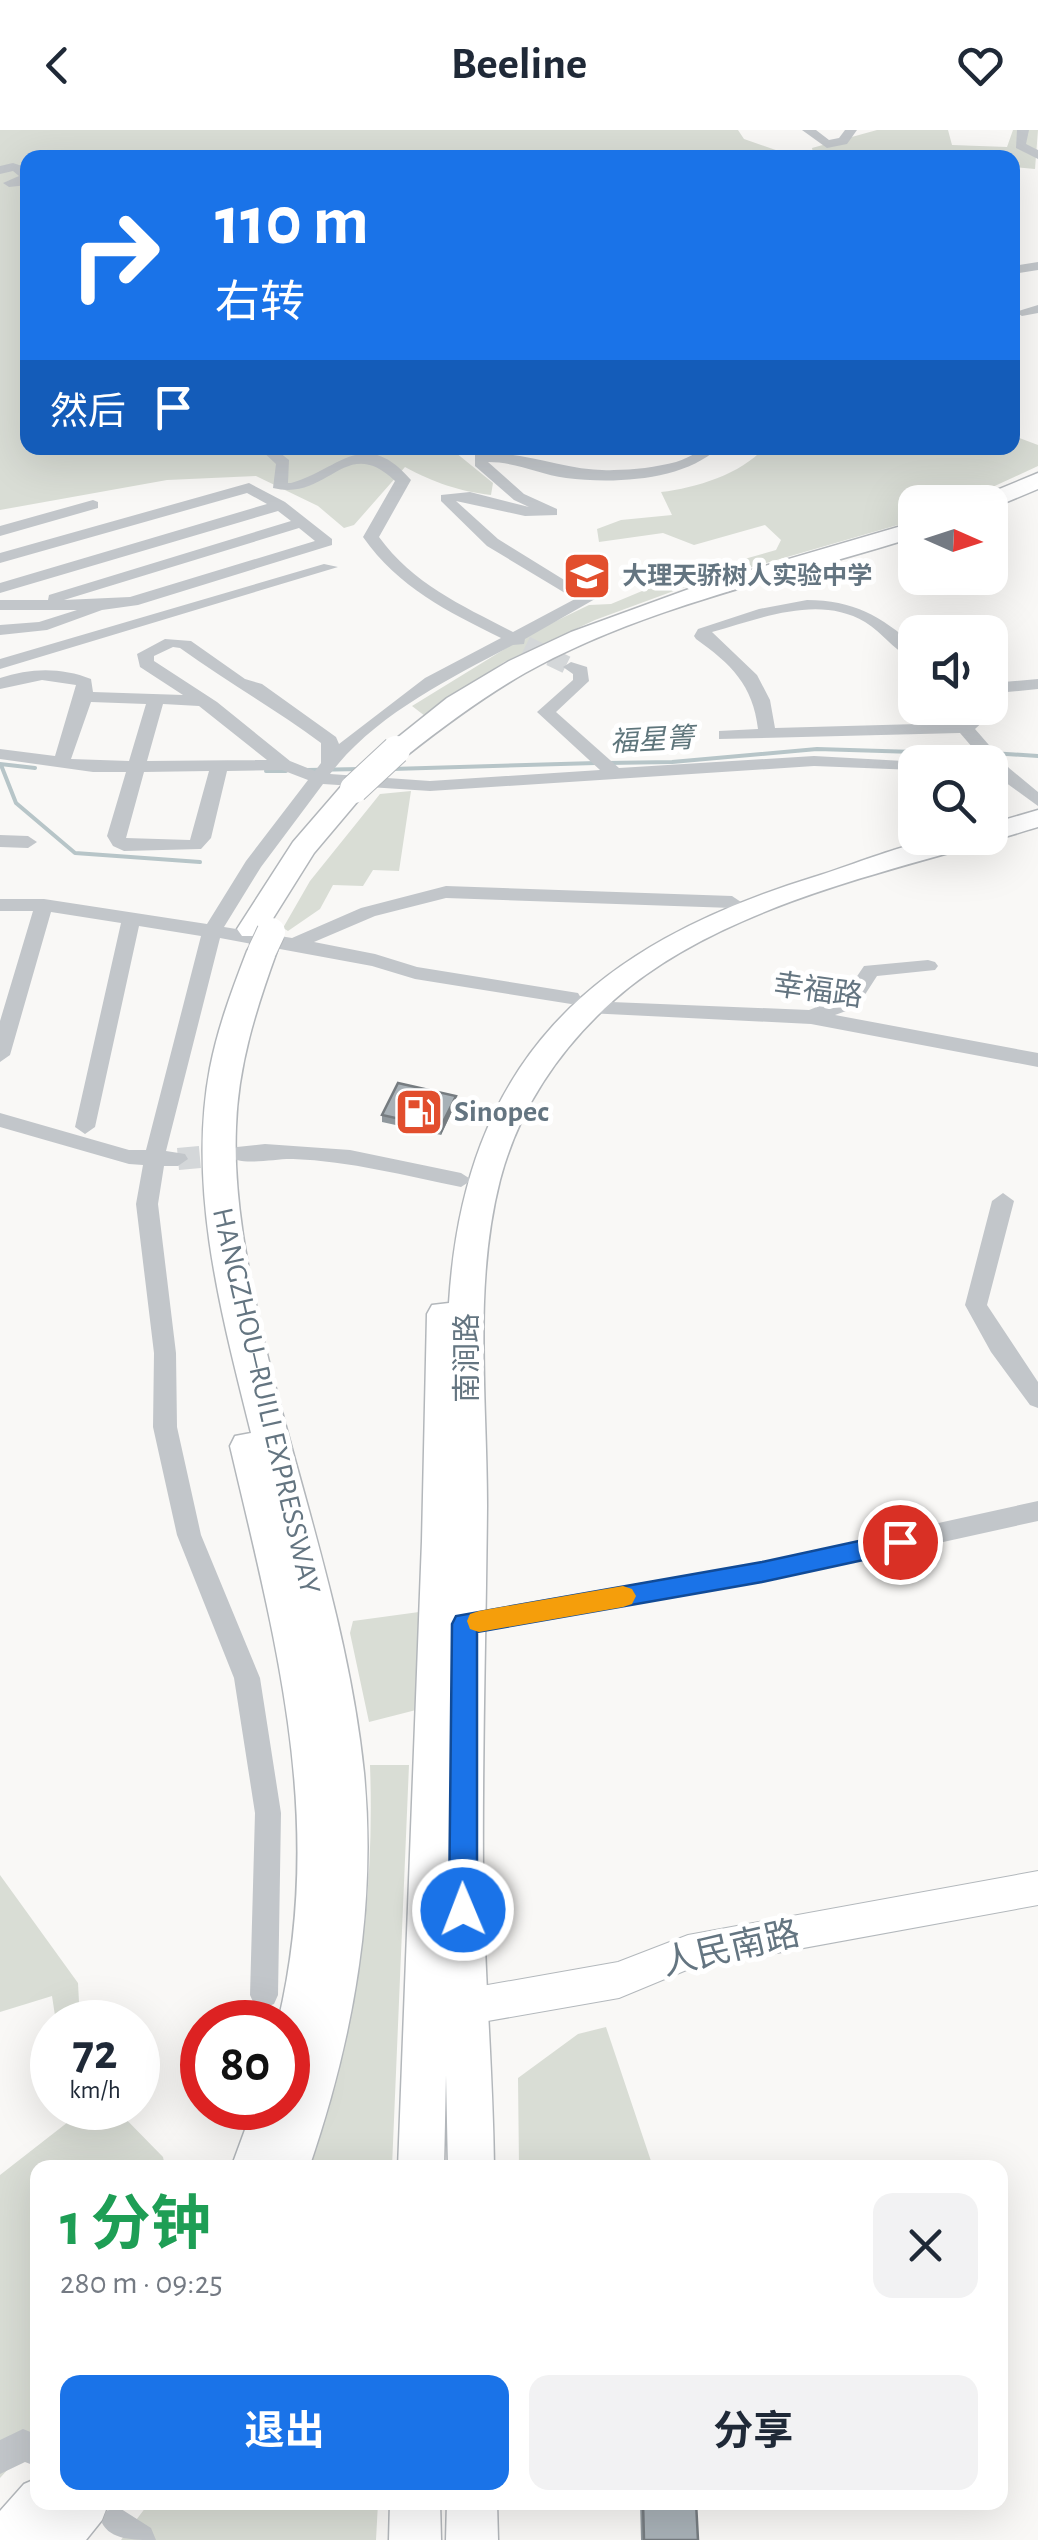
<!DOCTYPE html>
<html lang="zh">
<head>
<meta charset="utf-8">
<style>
	:root { --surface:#fff; --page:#f2f2f3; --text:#1f2937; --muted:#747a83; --accent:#1a73e8 }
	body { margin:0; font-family:"Alegreya Sans","Noto Sans SC",sans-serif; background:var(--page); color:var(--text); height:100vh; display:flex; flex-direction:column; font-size:38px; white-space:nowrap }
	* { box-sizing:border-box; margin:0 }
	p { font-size:32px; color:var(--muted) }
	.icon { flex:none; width:55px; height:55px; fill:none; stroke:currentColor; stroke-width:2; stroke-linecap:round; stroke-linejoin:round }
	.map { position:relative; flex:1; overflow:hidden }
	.panel { position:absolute; left:30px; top:2030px; width:978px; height:350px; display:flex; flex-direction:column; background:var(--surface); border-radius:20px; box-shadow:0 10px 40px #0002 }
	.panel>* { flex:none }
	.top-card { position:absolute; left:20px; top:20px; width:1000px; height:305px; border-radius:20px; box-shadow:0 10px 40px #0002; background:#1a73e8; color:#fff; overflow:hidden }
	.needle { width:65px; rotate:93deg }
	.buttons { position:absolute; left:898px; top:355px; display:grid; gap:20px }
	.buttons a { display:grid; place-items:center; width:110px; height:110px; border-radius:20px; background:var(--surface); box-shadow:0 10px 40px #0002; font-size:50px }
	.speed { position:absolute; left:30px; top:1870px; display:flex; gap:20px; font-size:50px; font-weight:700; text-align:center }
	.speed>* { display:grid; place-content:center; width:130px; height:130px; border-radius:50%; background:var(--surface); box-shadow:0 10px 40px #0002; line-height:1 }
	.speed small { font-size:25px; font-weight:400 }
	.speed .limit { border:15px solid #d22; background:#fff; color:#111 }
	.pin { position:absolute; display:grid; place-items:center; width:85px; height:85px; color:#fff; margin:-42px; border:5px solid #fff; border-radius:50%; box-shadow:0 2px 10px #0007 }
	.me { position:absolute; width:110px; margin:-55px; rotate:359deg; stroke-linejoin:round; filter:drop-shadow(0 0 8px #0008) }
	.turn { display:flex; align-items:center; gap:35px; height:210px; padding:0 30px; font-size:45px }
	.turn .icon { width:130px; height:130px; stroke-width:2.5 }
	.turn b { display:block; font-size:70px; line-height:85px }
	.then { display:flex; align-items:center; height:95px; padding:0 30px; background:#0003; gap:20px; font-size:38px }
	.round { display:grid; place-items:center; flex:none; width:105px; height:105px; border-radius:20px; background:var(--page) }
	.headline { display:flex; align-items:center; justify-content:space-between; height:170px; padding:0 30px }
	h1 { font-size:60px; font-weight:700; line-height:75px; color:#1e9e55 }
	.action { display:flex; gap:20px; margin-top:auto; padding:20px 30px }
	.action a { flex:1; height:115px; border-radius:20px; background:var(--accent); color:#fff; font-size:40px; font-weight:700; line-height:115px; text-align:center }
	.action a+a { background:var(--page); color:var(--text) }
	header { display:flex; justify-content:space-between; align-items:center; height:130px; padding:0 30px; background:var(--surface); font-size:45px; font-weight:700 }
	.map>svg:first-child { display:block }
	.green { fill:#d9ddd5 }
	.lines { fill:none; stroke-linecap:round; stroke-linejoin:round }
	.stream { stroke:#b7c5c8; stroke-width:4 }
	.minor-tunnel-far1 { stroke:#d4d7d9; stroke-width:18; stroke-dasharray:18 9; stroke-linecap:butt }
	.minor-tunnel { stroke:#d4d7d9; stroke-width:22; stroke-dasharray:22 11; stroke-linecap:butt }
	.major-casing { stroke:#b3b8bc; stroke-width:2 }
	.highway-casing { stroke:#b3b7bb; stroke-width:3 }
	.minor { fill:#c2c6ca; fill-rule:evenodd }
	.major { fill:#fff; fill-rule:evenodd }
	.highway { fill:#fff; fill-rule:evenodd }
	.highway-bridge-casing { stroke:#b3b7bb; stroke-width:30; stroke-linecap:butt }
	.highway-bridge { stroke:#fff; stroke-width:28 }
	.wall { fill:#90989d }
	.shaded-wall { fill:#767c80 }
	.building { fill:#a8b1b7; stroke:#767c80; stroke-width:2.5 }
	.route { fill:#1a73e8; stroke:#114b97; stroke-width:2.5 }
	.slow { fill:#f59e0b }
	.labels { text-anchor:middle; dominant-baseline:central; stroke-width:10; stroke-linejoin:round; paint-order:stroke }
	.far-poi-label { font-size:25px; font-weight:bold; fill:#647581; stroke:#fff; text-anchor:start }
	.far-water-label { font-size:28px; font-style:italic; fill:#5e757b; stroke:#fff }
	.street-label { font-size:30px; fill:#647581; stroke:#fff }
	.poi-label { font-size:30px; font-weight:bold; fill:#647581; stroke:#fff; text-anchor:start }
	.near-street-label { font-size:35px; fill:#647581; stroke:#fff }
</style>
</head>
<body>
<header><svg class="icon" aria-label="back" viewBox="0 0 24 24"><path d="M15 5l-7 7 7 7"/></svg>Beeline<svg class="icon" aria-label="heart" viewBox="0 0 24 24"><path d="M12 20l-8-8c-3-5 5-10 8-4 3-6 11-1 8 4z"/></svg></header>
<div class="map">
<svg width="1038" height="2410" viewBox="0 0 1038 2410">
	<rect width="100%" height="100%" fill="#f9f8f6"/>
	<path class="green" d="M0,0H738L744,9L796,27L28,28V318H450L493,353L491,365C458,361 435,353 405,337L354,395L344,398L318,376L256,346L167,350L0,380Z
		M877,0H948L952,15L1007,17L1013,0H1038L1035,39L1013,37L1012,28H933L926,23L849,22L839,27L814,28L812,18Z
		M1013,299L1014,306L1038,315V336L960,372H915V390L690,455L595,490L504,532L425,586L412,576L529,504L589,475L611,474L666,451L776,420L781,410L765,395L694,415L663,403L599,412L597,399L621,390L672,385L661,362C696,358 741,344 764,318H1012Z
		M411,661L399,741L373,740L363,756L333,755L320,779L288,801L283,798L310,751L380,664Z
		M419,1482L416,1580L369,1592L350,1503L353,1491Z
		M370,1635H409L392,2037H310C356,1906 375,1773 370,1635Z
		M0,1745L78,1853L80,1892H56L52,1866L0,1882Z
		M606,1897L653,2037H519L518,1948L578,1904Z
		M66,1978H115L163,2027L165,2037L38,2038L37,2307L0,2348V2045L68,1992Z
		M149,2373H378L376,2410H121Z"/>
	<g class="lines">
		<path class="stream" d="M991,623L1038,626
			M607,633L672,632L817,619L980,624
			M0,634L35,638
			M1,635L16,673L75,723L200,732
			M392,639L596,633
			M307,640L361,639
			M266,641H286"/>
		<path class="minor-tunnel-far1" d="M526,515L571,537"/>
		<path class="minor-tunnel" d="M178,1029L233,1024"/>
		<g class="major-casing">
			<path id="major" d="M1038,1741V1775L689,1839L619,1868L448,1898L435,1893L429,1880L435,1867L448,1862L618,1832L688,1805Z"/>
		</g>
		<g class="highway-casing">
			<path id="highway" d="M1038,343V359L990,379V372H976L980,367Z
				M915,392V407C785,448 645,476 525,543C483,567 444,596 406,626L396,628L382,620L447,568L509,531L571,502L700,455Z
				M354,651L368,659L314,723L262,806H242L237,799L293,712L344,653Z
				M1038,680V697C904,739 725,772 615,869C560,918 519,978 500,1050C473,1156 487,1267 487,1376C486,1498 482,1621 483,1744C484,1842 493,1940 494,2038H448L446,1945L444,2038H398L422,1411L427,1184L432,1175L449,1173C464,931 591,816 814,747C856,734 901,714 945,708C959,705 975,708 990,708V694Z
				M262,811L273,814L277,821C256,879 238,935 236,997C233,1068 248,1139 263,1207C297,1351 349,1495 364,1643C377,1779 353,1909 309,2038H231L253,1978H288V1892H278C326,1691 276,1512 230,1316L235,1306L251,1303C222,1186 187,1059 210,938C218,897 232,860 247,821L251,814Z
				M38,2348V2372H109L102,2390L86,2410H0V2381L24,2354Z
				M390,2372H440L441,2410H389Z
				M447,2372H497L498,2410H446Z"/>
		</g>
		<path class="minor" d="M802,0H816L829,10L839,8L845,0H857L847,14L827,18Z
			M1017,0H1029L1026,14L1038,20V29L1016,18Z
			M13,33L28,38V55L9,57L3,53L19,46L13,41L0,44V36Z
			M1038,132V140L1012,144V136Z
			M1038,175V183L1022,186L1015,182Z
			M259,318H274L289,330L288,353H291C340,339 364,296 411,350L379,407C413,454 463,476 513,502L575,469L487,416L441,371V365L470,362L529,377L514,370L475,336V325C519,317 566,343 614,340C633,340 657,337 676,332C693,327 700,317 718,318C683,351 613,354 566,348C539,344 516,332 488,332L524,364L557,379V385L525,386L456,371L498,409L595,469L525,509L524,514L513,515C449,549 375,585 330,644L430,651L600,640L537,582L573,550V544L563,537L571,532L587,537L589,551L556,582L619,638L814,626L922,632H915V640L814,636L430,661L323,654L261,737L224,797L292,808L361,778L446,756L732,766L741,772L732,778L446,768L375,786L314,812L375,824L417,837L578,863L581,868L578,873L571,874L415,849L372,836L220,808L166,1021L185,1024L188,1029L178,1036H164L158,1074L176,1223L177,1297L201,1405L260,1548L281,1683L278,1865L274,1874L264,1878L254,1874L250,1865L255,1683L234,1548L177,1405L153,1297L154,1223L136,1074L143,1035L129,1034L0,997V983L129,1020H146L201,806L139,796L95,997L85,1004L75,997L121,793L51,782L10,925L0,932V891L33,781H0V769H44L207,794L246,731L308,650L282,640L227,641L211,708L201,719L124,721L113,716L107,706L126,642H93L0,629V619L55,626L76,555L42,550L0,559V548C30,538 61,537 91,549L93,562L183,565L140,537L137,524L165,509L191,511L245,549L262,554L336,607L339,614L425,548L501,508C447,481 399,458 363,407L395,351C345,303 329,372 273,358L276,334ZM173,517L180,518C227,552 275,579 321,613V633L315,641L290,631L217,572L154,531V526ZM91,572L146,574L129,631L71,629ZM163,574L199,576L267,630L147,631ZM209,641L190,710L126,708L144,642Z
			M249,353L285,372L332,409V415L138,475L102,480L47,500L0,505V495L39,492L77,480H0V470H48L49,465L291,391L278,381L0,463V453L267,374L247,363L0,433V423ZM299,398L315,411L130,467L64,470Z
			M93,370L98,372V378L0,406V396Z
			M324,434L338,437L0,539V529Z
			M807,470C853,470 881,486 915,516V530C896,523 883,503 865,492C818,464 760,489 712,502L757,545L770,570L775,598L954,593L949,578H965L969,587L975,578L990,576L988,587L975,599L1009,638L1038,662V676L998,647L990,646V632H985L960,603L719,609V601L758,599C753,555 731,534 696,509L694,506L698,499L759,479Z
			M1038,549V559L1007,562L990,570V558L1003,552Z
			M0,705L28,706L37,712L28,718L0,717Z
			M928,830L935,832L938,836L935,840L877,846L857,877L835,885L1038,923V937L811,894L587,883L577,877L587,871L809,880L843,867L864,836Z
			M265,1014L350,1020L461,1043L472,1050L461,1057C406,1046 350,1031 293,1029C275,1028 238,1038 227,1024L237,1017Z
			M1003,1063L1014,1071L987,1175L1038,1252V1278L1030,1275L991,1222L965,1175L992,1071Z
			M1038,1371V1391L762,1452L465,1505L456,1501L452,1494L456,1487L465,1483L762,1432Z
			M23,2299L38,2305V2337L25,2332L0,2344V2310Z
			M118,2377L151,2398L156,2410C133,2410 111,2410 102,2393L106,2381Z"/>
		<use href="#major" class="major"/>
		<use href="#highway" class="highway"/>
		<g class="highway-bridge-casing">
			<path id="highway-bridge" d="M354,659L396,620
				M262,821L271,802"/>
		</g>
		<use href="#highway-bridge" class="highway-bridge"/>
	</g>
	<path class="wall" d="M456,966V973L441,1005L382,992V985Z
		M640,2372H696L698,2410H641Z"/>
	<path class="shaded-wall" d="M456,966V973L441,1005L440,998Z"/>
	<path class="building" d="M398,953L456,966L440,998L382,985Z
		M643,2372H696L698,2410H644Z"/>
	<path class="route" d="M900,1402L909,1405L913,1412L909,1419L900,1422L762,1452L477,1502V1780L473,1789L463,1793L453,1789L449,1780L452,1494L456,1486L762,1432Z"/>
	<path class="slow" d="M623,1456L632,1459L636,1466L632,1474L623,1477L479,1502L470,1499L467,1491L470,1484L479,1481Z"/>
	<defs>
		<g id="school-square" transform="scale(2.5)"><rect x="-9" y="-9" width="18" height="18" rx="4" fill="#e24e2d" stroke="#fff"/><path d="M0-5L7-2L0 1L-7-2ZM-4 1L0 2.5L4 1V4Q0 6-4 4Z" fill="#fff"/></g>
		<g id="fuel-square" transform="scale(2.5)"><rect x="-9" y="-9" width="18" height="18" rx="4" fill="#e24e2d" stroke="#fff"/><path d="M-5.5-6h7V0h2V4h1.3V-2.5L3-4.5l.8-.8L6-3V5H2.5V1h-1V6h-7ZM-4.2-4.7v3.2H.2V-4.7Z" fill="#fff"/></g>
	</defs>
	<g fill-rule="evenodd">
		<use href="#school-square" x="587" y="446"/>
		<use href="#fuel-square" x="419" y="982"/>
	</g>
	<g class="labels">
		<g class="far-poi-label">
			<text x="622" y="446">大理天骄树人实验中学</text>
		</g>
		<g class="far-water-label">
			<text transform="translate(652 611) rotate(-3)">福星箐</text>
		</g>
		<g class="street-label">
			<text transform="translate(818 861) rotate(8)">幸福路</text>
			<text transform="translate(468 1228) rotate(-90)">南涧路</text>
			<text transform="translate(266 1271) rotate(77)">HANGZHOU–RUILI EXPRESSWAY</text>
		</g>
		<g class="poi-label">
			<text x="454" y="982">Sinopec</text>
		</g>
		<g class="near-street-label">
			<text transform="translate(731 1819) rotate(-13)">人民南路</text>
		</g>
	</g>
</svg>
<div class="buttons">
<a><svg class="needle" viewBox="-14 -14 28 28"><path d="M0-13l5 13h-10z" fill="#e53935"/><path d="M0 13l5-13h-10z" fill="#747a83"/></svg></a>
<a><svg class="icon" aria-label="sound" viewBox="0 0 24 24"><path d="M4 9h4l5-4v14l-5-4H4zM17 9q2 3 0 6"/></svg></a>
<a><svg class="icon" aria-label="search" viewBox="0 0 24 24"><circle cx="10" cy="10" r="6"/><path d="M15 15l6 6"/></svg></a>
</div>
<div class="speed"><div>72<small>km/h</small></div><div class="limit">80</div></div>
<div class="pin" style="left:900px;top:1412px;background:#d93025"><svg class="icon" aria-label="arrive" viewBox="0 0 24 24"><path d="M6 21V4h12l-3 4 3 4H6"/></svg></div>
<svg class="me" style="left:463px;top:1780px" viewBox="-20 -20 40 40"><circle r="17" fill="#1a73e8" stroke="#fff" stroke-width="3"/><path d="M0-11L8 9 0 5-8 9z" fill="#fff"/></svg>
<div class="top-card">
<div class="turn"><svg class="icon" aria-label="right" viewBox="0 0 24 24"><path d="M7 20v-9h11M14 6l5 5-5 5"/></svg><div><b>110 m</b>右转</div></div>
<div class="then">然后<svg class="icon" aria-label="arrive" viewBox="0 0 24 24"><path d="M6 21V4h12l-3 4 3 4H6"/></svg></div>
</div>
<section class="panel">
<div class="headline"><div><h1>1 分钟</h1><p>280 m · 09:25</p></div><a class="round"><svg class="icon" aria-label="close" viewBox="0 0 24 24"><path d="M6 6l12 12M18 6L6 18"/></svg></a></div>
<div class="action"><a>退出</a><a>分享</a></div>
</section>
</div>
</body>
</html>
